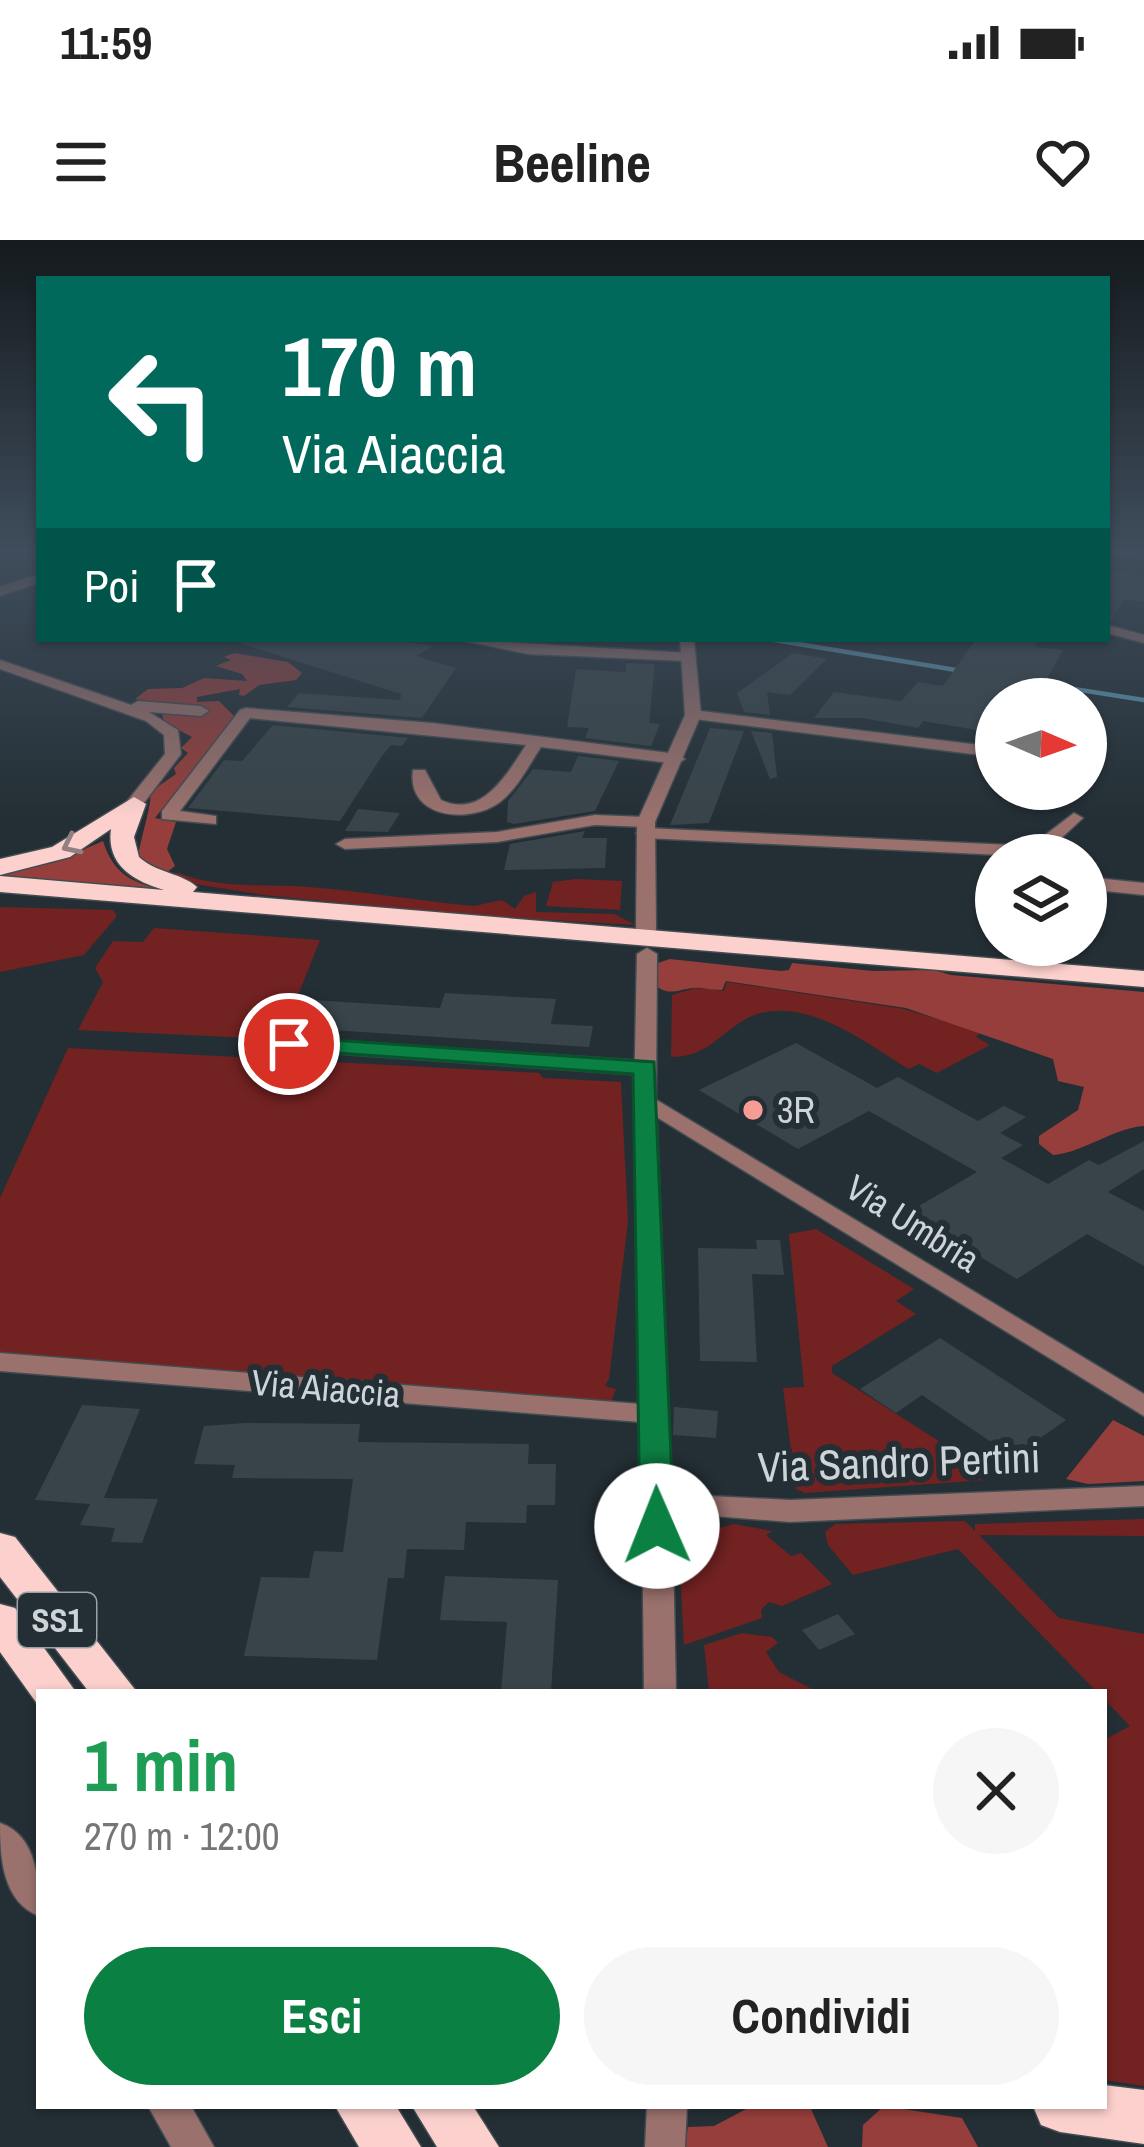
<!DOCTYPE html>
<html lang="it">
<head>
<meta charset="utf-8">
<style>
	:root { --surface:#fff; --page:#f6f6f6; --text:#222; --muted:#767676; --accent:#0b8043 }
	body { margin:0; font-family:"Archivo Narrow",sans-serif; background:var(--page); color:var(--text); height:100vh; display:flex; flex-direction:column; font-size:45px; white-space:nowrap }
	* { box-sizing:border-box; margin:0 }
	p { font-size:39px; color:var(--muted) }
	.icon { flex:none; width:66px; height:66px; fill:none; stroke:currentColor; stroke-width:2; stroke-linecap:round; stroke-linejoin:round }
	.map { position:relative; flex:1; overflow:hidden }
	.drawer { position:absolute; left:36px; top:1449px; width:1071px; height:420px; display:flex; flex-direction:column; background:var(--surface); border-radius:0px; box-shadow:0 3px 9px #0004 }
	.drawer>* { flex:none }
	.banner { position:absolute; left:36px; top:36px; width:1074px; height:366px; border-radius:0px; box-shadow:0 3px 9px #0004; background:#00695c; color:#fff; overflow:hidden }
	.needle { width:78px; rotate:92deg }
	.buttons { position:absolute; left:975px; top:438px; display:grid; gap:24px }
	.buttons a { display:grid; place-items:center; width:132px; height:132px; border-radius:50%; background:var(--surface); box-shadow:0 3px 9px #0004; font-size:60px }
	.pin { position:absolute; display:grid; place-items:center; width:102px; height:102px; color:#fff; margin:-51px; border:6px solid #fff; border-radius:50%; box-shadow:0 3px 12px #0007 }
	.me { position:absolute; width:132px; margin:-66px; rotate:359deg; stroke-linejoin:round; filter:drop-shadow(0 0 9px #0008) }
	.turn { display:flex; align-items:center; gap:42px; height:252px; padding:0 48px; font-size:54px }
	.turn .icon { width:156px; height:156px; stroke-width:2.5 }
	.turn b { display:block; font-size:84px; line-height:102px }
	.then { display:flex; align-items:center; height:114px; padding:0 48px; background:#0003; gap:24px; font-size:45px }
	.round { display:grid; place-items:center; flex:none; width:126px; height:126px; border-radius:63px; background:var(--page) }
	.headline { display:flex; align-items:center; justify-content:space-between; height:204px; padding:0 48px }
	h1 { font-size:72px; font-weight:800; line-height:90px; color:#1e9e55 }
	.cta { display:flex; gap:24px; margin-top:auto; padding:24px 48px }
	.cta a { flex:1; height:138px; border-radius:72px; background:var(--accent); color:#fff; font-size:48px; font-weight:800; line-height:138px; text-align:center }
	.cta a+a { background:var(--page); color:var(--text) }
	.status { display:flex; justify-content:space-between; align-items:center; height:84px; padding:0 60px; background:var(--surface); direction:ltr }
	.status svg { height:33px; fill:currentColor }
	header { display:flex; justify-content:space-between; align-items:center; height:156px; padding:0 48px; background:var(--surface); font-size:54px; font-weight:800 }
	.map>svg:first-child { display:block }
	.green { fill:#722221 }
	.forest { fill:#963e3b }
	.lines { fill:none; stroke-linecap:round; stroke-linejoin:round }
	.stream { stroke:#5d9bb3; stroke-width:4.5 }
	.building { fill:#384449 }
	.minor-casing { stroke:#424d52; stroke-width:3 }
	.tertiary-casing { stroke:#424d52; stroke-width:3 }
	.trunk-casing { stroke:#424d52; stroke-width:3 }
	.minor { fill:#9a716d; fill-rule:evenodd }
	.tertiary { fill:#9a716d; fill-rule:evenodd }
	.trunk { fill:#fcd0cc; fill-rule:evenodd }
	.oneway { stroke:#908080 }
	.route { fill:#0b8043; stroke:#07532c; stroke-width:3 }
	.poi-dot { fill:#f59c95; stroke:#242f35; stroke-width:4.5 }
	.labels { text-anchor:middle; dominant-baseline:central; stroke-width:12; stroke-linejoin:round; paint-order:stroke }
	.shield { fill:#242f35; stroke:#9aa2a6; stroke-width:3 }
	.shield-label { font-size:33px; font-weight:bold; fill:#cdd4d7 }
	.poi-label { font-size:36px; fill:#cdd4d7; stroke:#242f35; text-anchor:start }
	.street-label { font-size:36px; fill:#cdd4d7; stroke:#242f35 }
	.near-street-label { font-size:42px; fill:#cdd4d7; stroke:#242f35 }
</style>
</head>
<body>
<div class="status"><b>11:59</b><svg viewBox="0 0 49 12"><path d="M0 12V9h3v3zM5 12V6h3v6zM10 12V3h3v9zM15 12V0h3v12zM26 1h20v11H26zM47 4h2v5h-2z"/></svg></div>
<header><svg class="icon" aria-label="menu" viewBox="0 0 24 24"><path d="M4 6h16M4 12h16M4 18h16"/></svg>Beeline<svg class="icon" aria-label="heart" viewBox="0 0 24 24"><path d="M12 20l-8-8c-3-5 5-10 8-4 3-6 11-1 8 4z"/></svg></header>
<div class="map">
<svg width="1144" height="1907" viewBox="0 0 1144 1907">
	<rect width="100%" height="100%" fill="#242f35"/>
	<path class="green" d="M179,633C223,650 263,643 308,647C364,651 419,661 474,666L502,660L515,669L524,656L536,652V672L614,674L636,685L464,675L263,655L189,643L171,634Z
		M576,639L622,641L620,670L546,666L553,642Z
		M0,667L113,670L117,676L84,715L0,732Z
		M154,688L320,700L281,798L266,790L252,798L78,790L103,742L95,728L113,701L143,702Z
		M727,742L904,769L981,792L976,797L990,805L937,833L919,824L909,829C865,803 799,749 744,780C716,797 706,817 671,817L672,755L696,748L724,751Z
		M68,808L539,833L543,838L621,842L628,981L609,1139L605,1146L616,1149L611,1162L589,1164L0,1115V958Z
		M816,989L914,1049L896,1061L916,1074L832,1126V1133L981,1228L985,1240L805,1253L796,1249L783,1148L804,1147L789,994Z
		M1144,1279V1296L979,1295L1059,1378L1144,1394V1846L1104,1840V1500L1130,1486L1104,1459V1452H1097L958,1309L853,1335L828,1305L825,1292L835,1284L965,1281L975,1291V1284Z
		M734,1284L772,1291L766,1295L791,1316L801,1313L832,1344L782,1366L769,1362L761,1370L762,1378L684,1405L680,1331L711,1290Z
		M742,1393L772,1397L778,1403L766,1412L779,1432L818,1452H709L704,1405Z"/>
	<path class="forest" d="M234,413L288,422L302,433L296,440L259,445L244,456L239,455L240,449L197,457V462L219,461L235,477L155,578L176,582L167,609L175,626L166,633L138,617C140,600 153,562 150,552L176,534L174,528L188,513L181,508L192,497L165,483L162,475L179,465L135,459L148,449L182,448L204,438L247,441L242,434L216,426L231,420L224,417Z
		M103,601C114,636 134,644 172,652L0,639V631L53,623Z
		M670,719L781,731L789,730L792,723L873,731L934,730L951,735L1144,752V886C1113,888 1085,912 1053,915L1039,904V896L1078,870L1084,847L1058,841L1053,819L906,768L726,741L722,750C715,750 708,749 701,748C682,746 671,760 652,743L655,724Z
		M1113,1180L1144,1196V1241L1088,1244L1066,1239Z
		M752,1866L811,1869L828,1907H684L688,1887L714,1886Z
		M884,1866L962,1878L978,1907H862L863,1885Z"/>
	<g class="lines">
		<path class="stream" d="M768,399L962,431
			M1036,443L1144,460"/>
	</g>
	<path class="building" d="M1107,331L1144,335V362L1123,359L1112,382L1107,381Z
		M242,399H391L433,406L416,416L456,428L422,478L287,467L299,453L400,460L401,454L242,404Z
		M976,399H1039L1035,407L1063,410L1036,459H996V484L989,492L923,481L918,488L863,478H814L834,452L901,461L918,442L943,446Z
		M793,413L827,419L790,455L767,452L770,475L744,472L737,453Z
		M626,423L655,424L649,483L660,484L651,506L585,498L589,488L567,487L576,429L626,432Z
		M273,485L408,498L402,506L391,505L382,516L340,581L188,568L224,520L242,521Z
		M710,488L744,491L709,583L670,585Z
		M751,491L772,493L777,537L770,539Z
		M578,516L619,521L595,571L514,584L507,582L508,561L533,529L571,532Z
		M358,569L400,573L388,592L345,591Z
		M585,591L582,598H607L605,628L504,630L510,604Z
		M445,753L556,759L551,784L593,786L589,807L301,788L312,760L440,768Z
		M796,803L877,848L898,837L978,881L1004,866L1026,877L1000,893L1023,905L1001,918L1048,944L1089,920L1099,925L1144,901V929L1108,952L1144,971V1026L1087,994L1017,1039L907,973L977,932L869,871L798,909L699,850Z
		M756,1000H780L784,1035L752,1034L757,1122L700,1121L698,1008L757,1009Z
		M940,1098L1066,1180L1013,1217L922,1155L896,1173L860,1149Z
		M82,1165L140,1169L104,1258L158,1259L142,1303L111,1302L115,1288L80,1285L90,1264L35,1260Z
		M674,1167L718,1171L716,1198L673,1195Z
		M244,1183L360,1184L358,1202L529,1204L528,1224H556L555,1265H527L526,1283L466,1282L464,1310L407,1309L404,1338H388L377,1420L244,1416L261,1337L309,1338L314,1311L343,1312L353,1239L232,1238L235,1225L194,1224L204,1186Z
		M445,1336L558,1340L551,1452H501L507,1382L440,1380Z
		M838,1374L855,1394L819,1410L802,1390Z"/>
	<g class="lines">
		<g class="minor-casing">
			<path id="minor" d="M1107,309L1144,311V319L1107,312Z
				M39,334V343L0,356V347Z
				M1107,385L1144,395V403L1107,393Z
				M456,399L688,413L695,417L688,421L528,414Z
				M0,420L131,465L138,461L201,466L209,471L201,476L149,472L178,490L181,514L140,568L134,569L125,564L165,514L164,495L146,481L0,429Z
				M246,468L432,483L677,514L685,519L677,524L541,507C529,525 518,548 500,562C469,585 406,578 413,530H425L441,560C482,579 507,534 526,505L250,478L180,571L216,576V584L162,579V571L240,470Z
				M693,470L996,507V517L687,478V472Z
				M1074,573L1083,578L1055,604L1057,615H1039L1038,610L1001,615L645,598L636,593L645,588L1011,605L1040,599Z
				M595,575L646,577L655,582L646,587L595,585L497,602L345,609L336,604L345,599L497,592Z
				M1086,637L1144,643V655L1086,649Z
				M280,798L645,821L656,828L645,835L272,809L269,804L272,799Z
				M645,853L1144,1154V1176L637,865L634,860L637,855Z
				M0,1113L653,1165L663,1167L667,1174L663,1181L653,1183L0,1131Z
				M657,1253L667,1257L672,1264L676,1452H644L642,1264L647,1257Z
				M0,1583C38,1596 39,1642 39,1676C2,1662 0,1616 0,1583Z
				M148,1866H191L214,1907H171Z
				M647,1866H687L685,1907H645Z"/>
		</g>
		<g class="tertiary-casing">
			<path id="tertiary" d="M680,399H694L701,475L655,582L656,690L646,696L636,690L637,582L685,475Z
				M647,708L657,714L656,860L671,1254L790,1260L1144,1246V1266L790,1282L647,1271L642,1264L634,860L637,714Z"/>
		</g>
		<g class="trunk-casing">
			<path id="trunk" d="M134,557L146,564L134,597L139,617C156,633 182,633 197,647L193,652L1144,731V747L0,652V636L164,650C133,641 106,625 111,589L70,617L0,635V619L52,607Z
				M0,1293L15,1297L137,1452H89L0,1337Z
				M0,1364L15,1368L76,1452H39L38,1465L0,1412Z
				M1104,1845L1144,1850V1904L1060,1892L1041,1885L1033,1866H1104Z
				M335,1866H396L421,1907H359Z
				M412,1866H473L499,1907H437Z"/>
		</g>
		<use href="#minor" class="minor"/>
		<use href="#tertiary" class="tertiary"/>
		<use href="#trunk" class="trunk"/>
	</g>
	<defs><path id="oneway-chevron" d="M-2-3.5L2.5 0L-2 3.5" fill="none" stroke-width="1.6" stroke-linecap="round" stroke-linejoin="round" transform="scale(3)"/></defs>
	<use class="oneway" href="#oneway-chevron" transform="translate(71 605) rotate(154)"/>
	<linearGradient id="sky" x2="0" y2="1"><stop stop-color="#141a1d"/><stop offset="0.54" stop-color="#3f4d5c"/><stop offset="1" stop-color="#3f4d5c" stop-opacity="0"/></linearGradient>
	<rect width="1144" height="576" fill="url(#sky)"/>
	<path class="route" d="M289,797L654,822L674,1286L669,1295H645L640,1286L633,834L280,809V799Z"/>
	<circle class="poi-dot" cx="753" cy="870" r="12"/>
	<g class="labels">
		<rect class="shield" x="18" y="1353" width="78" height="54" rx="9"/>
		<g class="shield-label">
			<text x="57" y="1380">SS1</text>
		</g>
		<g class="poi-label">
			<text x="777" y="870">3R</text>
		</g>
		<g class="street-label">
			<text transform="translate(913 983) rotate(32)">Via Umbria</text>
			<text transform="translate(326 1148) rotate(5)">Via Aiaccia</text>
		</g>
		<g class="near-street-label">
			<text transform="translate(899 1222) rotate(-2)">Via Sandro Pertini</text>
		</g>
	</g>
</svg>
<div class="buttons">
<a><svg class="needle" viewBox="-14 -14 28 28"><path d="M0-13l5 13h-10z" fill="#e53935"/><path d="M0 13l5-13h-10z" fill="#767676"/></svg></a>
<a><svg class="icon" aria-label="layers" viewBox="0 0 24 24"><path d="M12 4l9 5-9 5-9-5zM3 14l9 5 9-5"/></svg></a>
</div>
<div class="pin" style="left:289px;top:804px;background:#d93025"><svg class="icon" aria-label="arrive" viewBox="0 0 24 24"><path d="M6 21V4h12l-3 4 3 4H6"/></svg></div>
<svg class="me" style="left:657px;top:1286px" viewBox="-20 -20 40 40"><circle r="19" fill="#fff"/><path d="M0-13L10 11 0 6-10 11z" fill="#0b8043"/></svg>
<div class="banner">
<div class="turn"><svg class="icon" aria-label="left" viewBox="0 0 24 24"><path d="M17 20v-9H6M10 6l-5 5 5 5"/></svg><div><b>170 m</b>Via Aiaccia</div></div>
<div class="then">Poi<svg class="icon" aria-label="arrive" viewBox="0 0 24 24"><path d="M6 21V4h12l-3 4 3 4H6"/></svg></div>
</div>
<section class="drawer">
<div class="headline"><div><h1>1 min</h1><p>270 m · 12:00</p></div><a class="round"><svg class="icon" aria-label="close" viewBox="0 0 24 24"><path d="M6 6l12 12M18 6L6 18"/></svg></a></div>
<div class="cta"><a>Esci</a><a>Condividi</a></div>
</section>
</div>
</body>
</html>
